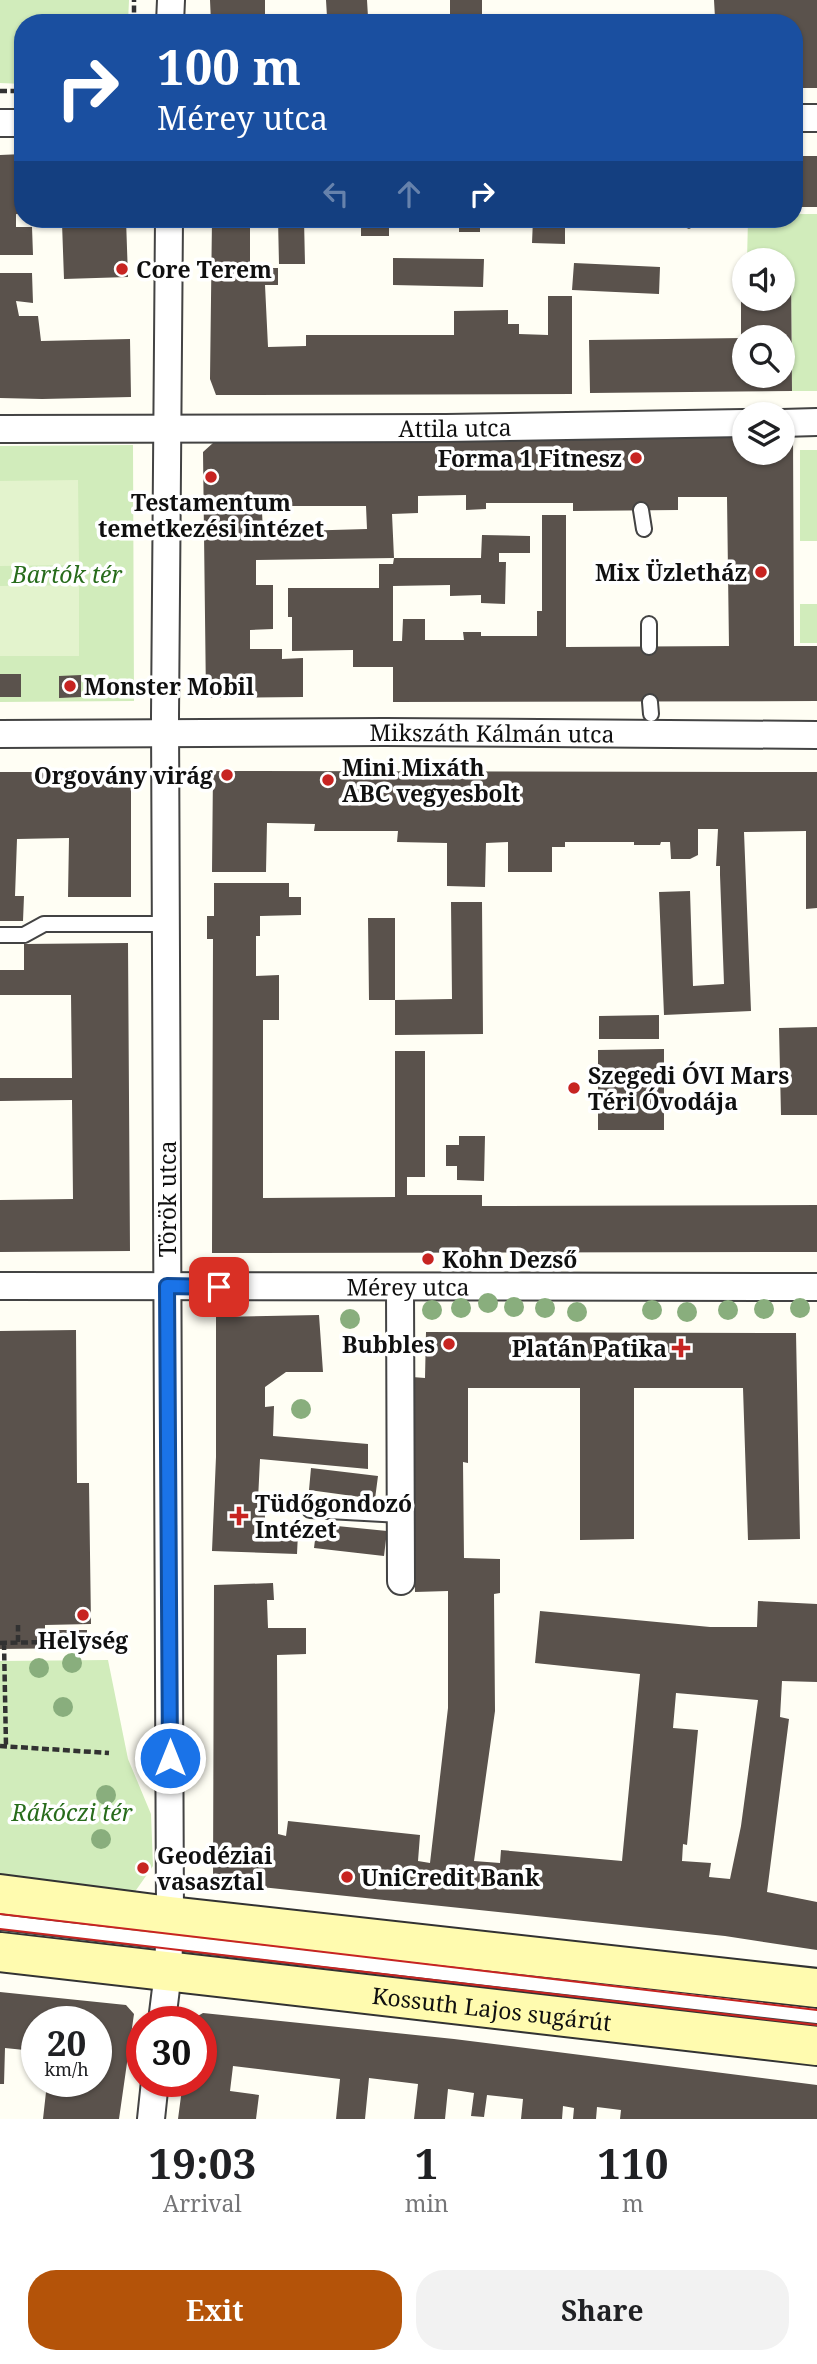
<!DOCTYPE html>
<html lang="en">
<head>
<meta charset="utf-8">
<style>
	:root { --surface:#fff; --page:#f2f2f2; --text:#202124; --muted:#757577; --accent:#b45309 }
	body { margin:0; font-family:"Noto Serif",serif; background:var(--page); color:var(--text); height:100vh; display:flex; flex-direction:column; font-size:26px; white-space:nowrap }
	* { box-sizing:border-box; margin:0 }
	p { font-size:23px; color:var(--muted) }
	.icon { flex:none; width:38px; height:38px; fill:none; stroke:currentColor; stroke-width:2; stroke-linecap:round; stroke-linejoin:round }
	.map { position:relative; height:2119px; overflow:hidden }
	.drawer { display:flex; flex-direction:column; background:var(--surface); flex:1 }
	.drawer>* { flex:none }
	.guide { position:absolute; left:14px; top:14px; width:789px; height:214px; border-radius:28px; box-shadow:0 2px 5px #0004; background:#1a4fa0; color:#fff; overflow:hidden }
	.fabs { position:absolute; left:732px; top:248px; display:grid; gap:14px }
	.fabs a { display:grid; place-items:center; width:63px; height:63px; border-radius:50%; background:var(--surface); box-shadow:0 2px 5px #0004; font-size:35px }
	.speed { position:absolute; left:21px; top:2006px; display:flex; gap:14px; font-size:35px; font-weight:700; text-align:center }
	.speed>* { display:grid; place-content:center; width:91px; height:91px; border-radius:50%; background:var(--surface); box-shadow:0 2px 5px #0004; line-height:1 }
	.speed small { font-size:18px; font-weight:400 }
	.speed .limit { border:10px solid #d22; background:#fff; color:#111 }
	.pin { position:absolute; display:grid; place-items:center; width:60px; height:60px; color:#fff; margin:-30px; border-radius:14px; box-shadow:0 4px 10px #0006 }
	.me { position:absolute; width:77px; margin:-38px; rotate:0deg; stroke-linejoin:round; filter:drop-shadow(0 0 5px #0008) }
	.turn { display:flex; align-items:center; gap:24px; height:147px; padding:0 28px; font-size:32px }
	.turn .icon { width:91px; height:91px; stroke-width:2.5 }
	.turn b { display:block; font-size:49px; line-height:60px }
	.lanes { display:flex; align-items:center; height:66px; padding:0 28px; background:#0003; justify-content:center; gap:35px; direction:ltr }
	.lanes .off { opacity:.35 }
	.eta { display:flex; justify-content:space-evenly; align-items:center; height:119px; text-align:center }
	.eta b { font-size:42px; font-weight:700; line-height:49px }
	.primary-button { display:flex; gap:14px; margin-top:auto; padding:14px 28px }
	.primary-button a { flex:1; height:80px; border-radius:28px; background:var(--accent); color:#fff; font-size:28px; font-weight:700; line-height:80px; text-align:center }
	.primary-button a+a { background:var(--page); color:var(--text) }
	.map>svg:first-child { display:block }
	.green { fill:#d1ecbb }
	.pitch { fill:#e3f3cd }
	.building { fill:#5a524c; fill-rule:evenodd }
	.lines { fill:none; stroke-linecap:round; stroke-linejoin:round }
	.lane-casing { stroke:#434343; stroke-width:18 }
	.street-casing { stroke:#434343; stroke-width:30 }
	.secondary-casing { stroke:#323232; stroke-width:42 }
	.path { stroke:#323232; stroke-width:4.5; stroke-dasharray:7 3.5; stroke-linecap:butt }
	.lane { stroke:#fff; stroke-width:14 }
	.street { stroke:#fff; stroke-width:26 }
	.secondary { stroke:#fffbaf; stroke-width:38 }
	.tram { stroke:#c72421; stroke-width:2 }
	.tree { fill:#89ae7d }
	.route-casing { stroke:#114b97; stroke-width:18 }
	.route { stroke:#1a73e8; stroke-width:12 }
	.poi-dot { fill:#c72421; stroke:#fff; stroke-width:2.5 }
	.labels { text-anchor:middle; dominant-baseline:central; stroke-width:7; stroke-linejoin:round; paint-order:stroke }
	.poi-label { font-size:23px; font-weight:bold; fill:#101010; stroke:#fff; text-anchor:start }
	.street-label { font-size:23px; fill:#101010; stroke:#fff }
	.park-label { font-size:23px; font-style:italic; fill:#286c1c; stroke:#fff }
</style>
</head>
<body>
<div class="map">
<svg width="817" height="2119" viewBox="0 0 817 2119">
	<rect width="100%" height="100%" fill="#fffef4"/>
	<path class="green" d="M0,0H129L128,23H23V84L0,83Z
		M795,214H817V391H792L791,269H782V261H747L748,219H794Z
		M133,445L134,701L0,702V446Z
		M800,450H817V541H800Z
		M800,604H817V643H800Z
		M108,1660L128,1759L151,1814L153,1866L134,1893L0,1879V1661Z"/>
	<path class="pitch" d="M78,480L79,565L0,566V481Z
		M79,585V656H0V586Z"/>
	<path class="building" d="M210,0H265V23H211Z
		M326,0H367L368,17L396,16V23H304V18L327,17Z
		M450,0H482V17L572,16V23H450Z
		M714,0H817V88H794V23H710L715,18Z
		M23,154V215L16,214V227H32L33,255H0V155Z
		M794,156H817V207H794Z
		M57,219H126L128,277L64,279L62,223H57Z
		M212,219H250V268H278V285H265L268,347L306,346V335H454V311L508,310V324H519V334L548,335V296H572V394L216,395L210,379Z
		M278,219H304L305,264H279Z
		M361,219H416V228H389V236H361Z
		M459,219H480V232H459Z
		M533,219H565V244L532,243Z
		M678,219H699L695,226L689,229L684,227Z
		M393,258L484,259L483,287L393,285Z
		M574,263L660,267L659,294L572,290Z
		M741,269H744V299H782V269H791L792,391L590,393L589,340L744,338V376H782V338H741Z
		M0,273H32L33,303L16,301L19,316H38L41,341L130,339L131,397L42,399L0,398Z
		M744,436V453H782V436H793L794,646H817V701L393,702V667H353V650L292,651V617H288V588H379V564H393L394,558L256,560V585H273V629L250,630V649H282V659L303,658V697L206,698L203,452L213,443ZM466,495V510L486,509V503H573V511L678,510V497H727L729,646L566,647V515H542V611H537V636H481V632H463L464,640H425V619H403L402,641H393V586L450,585V596L481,595V603L505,604L506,562H499V553H530V536L482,535L481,558H394L392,514L418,513V496ZM282,506H366L367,529L263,532L262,512H282Z
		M0,674H21V697H0Z
		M81,675V697L59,698V676Z
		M213,771L817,772V908L806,909V831L744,832L751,1011L664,1015L659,892L690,891L693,986L724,984L720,875V866H716L718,829H698V855L690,859H671L670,842H661L660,845H634V842H565V847H552V872H508V842L486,843L485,887L447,886V843L397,842L398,831H314L315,824L267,823L266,872H212Z
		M0,772H131V897H68L69,838L17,839L15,896H24L23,921H0Z
		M214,883H289V897H301V915L260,916V936H256V976L279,975V1020H263V1198L395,1197V1051H425V1177H407V1195H482V1206L817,1205V1252L212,1253L213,939H207V916H214Z
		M451,902H482L483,1034L395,1035V1000L452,999Z
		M368,918H395V1000H369Z
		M128,943L130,1251L0,1252V1200L73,1199L72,1100L0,1101V1078H72L71,995H0V970H24V944Z
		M659,1015V1039H599V1016Z
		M817,1027V1115H781L779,1028Z
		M664,1049V1130H598V1050Z
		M459,1136H485L484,1181L457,1180V1166H446V1145H459Z
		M319,1315L323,1372H286L265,1387V1407L274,1406L273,1436L368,1444V1469L260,1459L258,1500H266L264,1531L298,1533L297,1554L212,1551L216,1457V1317Z
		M76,1330L77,1483H89L91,1624L45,1625V1630H87V1648L0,1649V1331Z
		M426,1332L796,1333L800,1539L748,1540L743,1388H634V1539L580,1540V1388H468V1463L463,1462L464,1558L500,1559V1593L494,1594L495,1711L474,1861L500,1863L501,1850L622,1861L640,1674L535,1663L540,1611L710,1627H757L758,1601L817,1604V1682L782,1681L780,1717L789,1719L767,1892L817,1902V1950L725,1936L213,1882L214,1585L273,1583L274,1600H267L268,1628H306V1654L277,1655L278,1834L286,1836L288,1821L420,1835L418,1861L430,1863L448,1708V1591L415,1592L412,1377L425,1378ZM676,1693L758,1700L741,1826L730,1879L709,1877L711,1863L682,1861L683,1844L687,1845L698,1730L673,1728Z
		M311,1468L378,1476L375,1499L309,1490Z
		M317,1524L387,1531L384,1556L314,1548Z
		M0,1992L126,2005L134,2014L119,2119H43L46,2092H52L53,2081H96V2021H37V2067H32L34,2051L5,2048L4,2084H0Z
		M203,2013L454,2039L817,2085V2119H620L621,2110L597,2107L596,2119H573L574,2108L563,2106L562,2119H521L523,2099L487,2095L484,2117L471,2116L474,2093L448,2089L445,2119H414L418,2084L369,2078L365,2119H336L340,2079L233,2066L230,2091L259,2095L256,2119H178L183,2081H201V2021H189Z"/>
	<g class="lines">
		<g class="lane-casing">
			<path id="lane" d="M641,510L644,529
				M649,624V647
				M650,702L651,714
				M0,935H24L44,924H167
				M310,1510L401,1515
				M0,1922L817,2016"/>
		</g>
		<g class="street-casing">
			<g id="street">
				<path d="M170,23L171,0"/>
				<path d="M794,118H817"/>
				<path d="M0,123H23"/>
				<path d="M782,423L817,422"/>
				<path id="s1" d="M0,429L446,428L744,423"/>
				<path id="s2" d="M0,734L384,732L817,735"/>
				<path id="s3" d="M0,1286L817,1287"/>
				<path d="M400,1288L401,1581"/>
				<path d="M162,2021L168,1972L170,1916L165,717L169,219"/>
				<path d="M151,2119L155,2081"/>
			</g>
		</g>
		<g class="secondary-casing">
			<g id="secondary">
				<path d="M0,1894L170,1916L817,1988"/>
				<path id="s4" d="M0,1952L817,2046"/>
			</g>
		</g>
		<path class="path" d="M134,23V0
			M0,91H23
			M18,1642V1625
			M0,1643L90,1641L114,1637
			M4,1643L6,1746
			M0,1746L109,1753"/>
		<use href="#lane" class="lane"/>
		<use href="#street" class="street"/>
		<use href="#secondary" class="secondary"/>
		<path class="tram" d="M0,1914L817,2010
			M0,1929L817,2025"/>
	</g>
	<g class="tree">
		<circle cx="488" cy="1303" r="10"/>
		<circle cx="514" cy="1307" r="10"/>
		<circle cx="461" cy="1308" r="10"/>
		<circle cx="545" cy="1308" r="10"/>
		<circle cx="800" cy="1308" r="10"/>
		<circle cx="764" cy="1309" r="10"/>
		<circle cx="432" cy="1310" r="10"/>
		<circle cx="652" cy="1310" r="10"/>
		<circle cx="728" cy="1310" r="10"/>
		<circle cx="577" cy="1312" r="10"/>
		<circle cx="687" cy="1312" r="10"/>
		<circle cx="350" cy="1319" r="10"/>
		<circle cx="301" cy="1409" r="10"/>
		<circle cx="72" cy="1663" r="10"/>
		<circle cx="39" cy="1668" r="10"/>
		<circle cx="63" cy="1707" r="10"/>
		<circle cx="106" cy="1795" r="10"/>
		<circle cx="101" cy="1839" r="10"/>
	</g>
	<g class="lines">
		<g class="route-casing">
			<path id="route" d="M170,1758L167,1286L219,1287"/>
		</g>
		<use href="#route" class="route"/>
	</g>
	<g class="poi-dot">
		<circle cx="122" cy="269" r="7"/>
		<circle cx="636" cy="458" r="7"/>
		<circle cx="211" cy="477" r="7"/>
		<circle cx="761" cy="572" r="7"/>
		<circle cx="70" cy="686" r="7"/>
		<circle cx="227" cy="775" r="7"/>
		<circle cx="328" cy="780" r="7"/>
		<circle cx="574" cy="1088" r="7"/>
		<circle cx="428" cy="1259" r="7"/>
		<circle cx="449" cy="1344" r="7"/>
		<path d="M677.5 1337.5h7v7h7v7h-7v7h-7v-7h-7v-7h7z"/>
		<path d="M235.5 1505.5h7v7h7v7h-7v7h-7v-7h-7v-7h7z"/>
		<circle cx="83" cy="1615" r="7"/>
		<circle cx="143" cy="1868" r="7"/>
		<circle cx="347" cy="1877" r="7"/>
	</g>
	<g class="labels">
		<g class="poi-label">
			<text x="136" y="269">Core Terem</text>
			<text x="622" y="458" text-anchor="end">Forma 1 Fitnesz</text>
			<text x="211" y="502" text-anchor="middle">Testamentum<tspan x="211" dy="26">temetkezési intézet</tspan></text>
			<text x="747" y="572" text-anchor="end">Mix Üzletház</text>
			<text x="84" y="686">Monster Mobil</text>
			<text x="342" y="767">Mini Mixáth<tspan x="342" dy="26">ABC vegyesbolt</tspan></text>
			<text x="213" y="775" text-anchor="end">Orgovány virág</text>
			<text x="588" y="1075">Szegedi ÓVI Mars<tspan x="588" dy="26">Téri Óvodája</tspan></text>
			<text x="442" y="1259">Kohn Dezső</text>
			<text x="435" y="1344" text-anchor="end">Bubbles</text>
			<text x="667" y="1348" text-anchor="end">Platán Patika</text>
			<text x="255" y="1503">Tüdőgondozó<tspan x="255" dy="26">Intézet</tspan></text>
			<text x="83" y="1640" text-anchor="middle">Helység</text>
			<text x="157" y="1855">Geodéziai<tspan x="157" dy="26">vasasztal</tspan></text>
			<text x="361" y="1877">UniCredit Bank</text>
		</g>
		<g class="street-label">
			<text stroke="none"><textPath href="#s1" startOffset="455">Attila utca</textPath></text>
			<text stroke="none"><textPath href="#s2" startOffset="492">Mikszáth Kálmán utca</textPath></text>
			<text transform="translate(167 1199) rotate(-90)">Török utca</text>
			<text stroke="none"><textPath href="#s3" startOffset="408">Mérey utca</textPath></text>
			<text stroke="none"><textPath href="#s4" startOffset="495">Kossuth Lajos sugárút</textPath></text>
		</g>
		<g class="park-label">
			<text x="67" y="574">Bartók tér</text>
			<text x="72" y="1812">Rákóczi tér</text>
		</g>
	</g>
</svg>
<div class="fabs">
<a><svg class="icon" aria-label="sound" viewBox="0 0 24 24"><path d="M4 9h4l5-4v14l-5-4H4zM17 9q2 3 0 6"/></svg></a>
<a><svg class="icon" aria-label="search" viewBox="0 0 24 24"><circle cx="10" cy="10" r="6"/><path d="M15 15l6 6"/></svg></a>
<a><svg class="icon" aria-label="layers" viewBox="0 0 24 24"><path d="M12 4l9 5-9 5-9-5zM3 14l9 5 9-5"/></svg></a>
</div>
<div class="speed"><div>20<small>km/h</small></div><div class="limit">30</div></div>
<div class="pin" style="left:219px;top:1287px;background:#d93025"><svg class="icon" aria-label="arrive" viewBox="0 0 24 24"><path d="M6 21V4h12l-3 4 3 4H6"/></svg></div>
<svg class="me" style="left:170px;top:1758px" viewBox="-20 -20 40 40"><circle r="17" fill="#1a73e8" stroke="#fff" stroke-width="3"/><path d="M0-11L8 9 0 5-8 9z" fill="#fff"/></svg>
<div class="guide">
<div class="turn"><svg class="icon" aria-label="right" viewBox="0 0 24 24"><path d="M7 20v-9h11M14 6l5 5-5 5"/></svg><div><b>100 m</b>Mérey utca</div></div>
<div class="lanes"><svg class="icon off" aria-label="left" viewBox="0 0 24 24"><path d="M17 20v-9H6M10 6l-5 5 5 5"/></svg><svg class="icon off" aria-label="ahead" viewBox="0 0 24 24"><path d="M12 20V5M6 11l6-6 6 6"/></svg><svg class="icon" aria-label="right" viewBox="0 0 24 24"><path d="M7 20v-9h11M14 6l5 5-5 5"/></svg></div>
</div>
</div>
<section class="drawer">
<div class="eta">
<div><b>19:03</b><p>Arrival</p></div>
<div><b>1</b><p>min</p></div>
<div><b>110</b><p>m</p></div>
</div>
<div class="primary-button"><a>Exit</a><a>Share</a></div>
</section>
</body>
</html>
